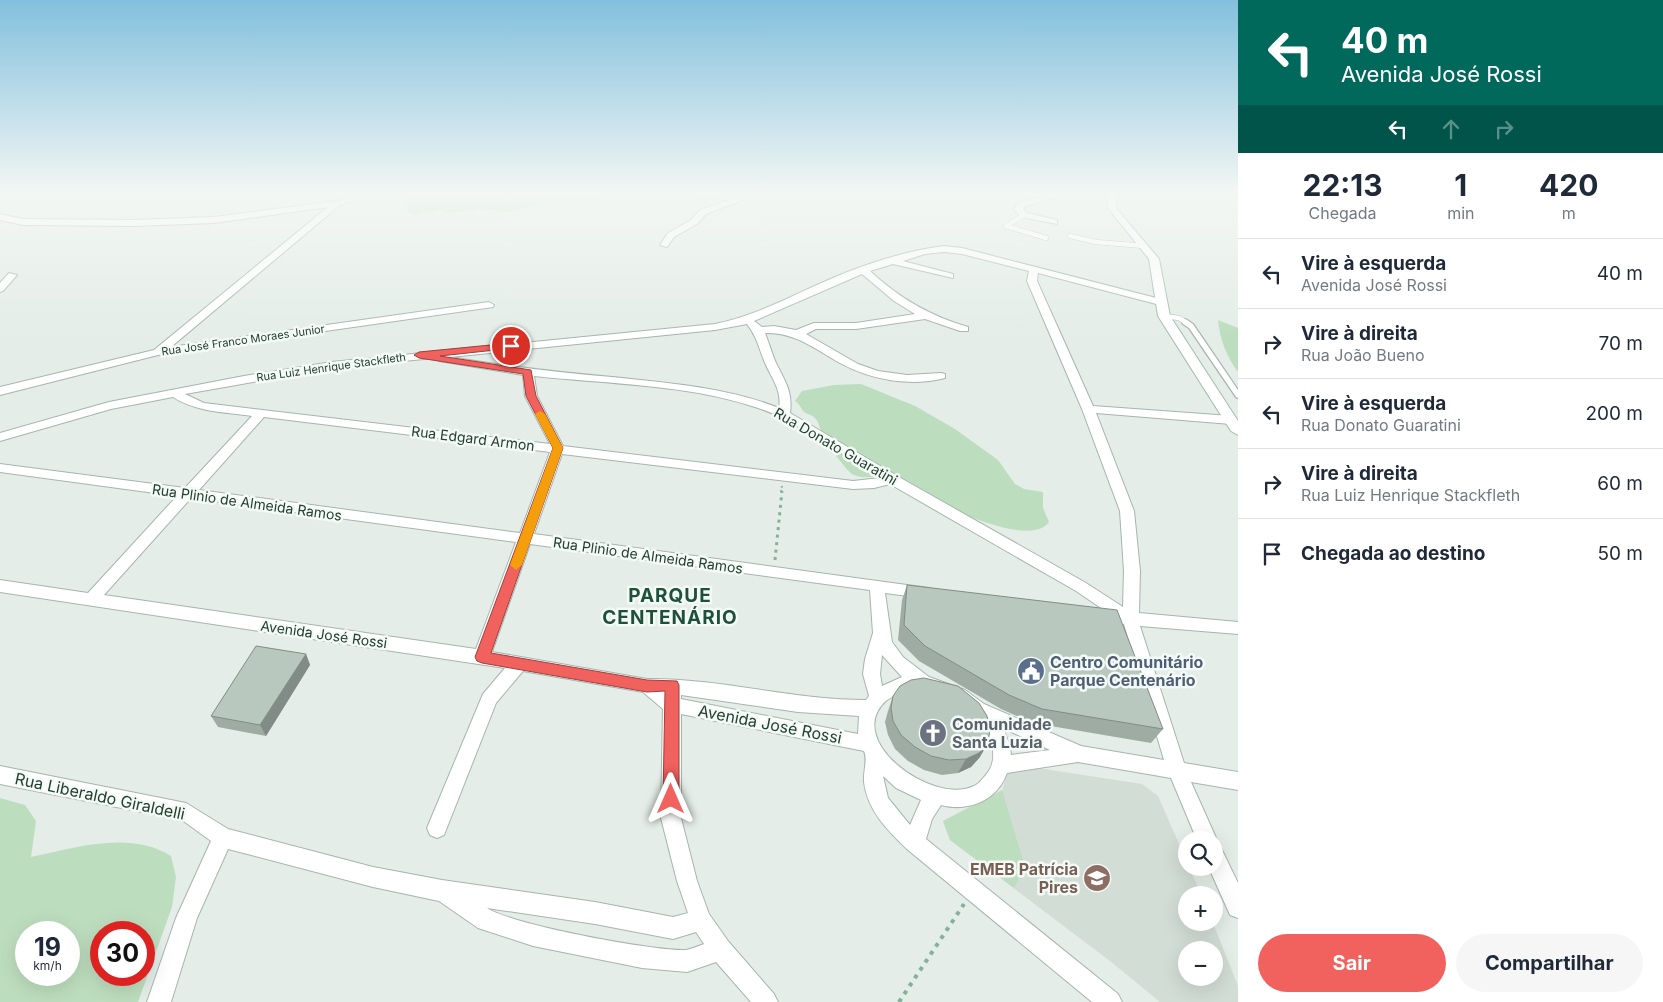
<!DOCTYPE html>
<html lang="pt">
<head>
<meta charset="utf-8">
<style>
	:root { --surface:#fff; --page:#f6f6f7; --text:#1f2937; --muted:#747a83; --line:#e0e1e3; --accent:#f1615e }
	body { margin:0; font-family:Inter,sans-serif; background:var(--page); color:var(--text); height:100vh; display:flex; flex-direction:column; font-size:19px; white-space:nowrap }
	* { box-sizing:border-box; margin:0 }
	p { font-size:16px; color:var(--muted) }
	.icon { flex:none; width:28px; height:28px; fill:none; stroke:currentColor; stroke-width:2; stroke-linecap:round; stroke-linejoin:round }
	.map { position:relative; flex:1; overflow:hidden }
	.side { display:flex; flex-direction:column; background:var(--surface); width:425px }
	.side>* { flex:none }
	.guide { background:#00695c; color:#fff; overflow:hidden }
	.buttons { position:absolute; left:1178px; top:831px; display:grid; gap:10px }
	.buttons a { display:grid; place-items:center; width:45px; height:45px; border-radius:50%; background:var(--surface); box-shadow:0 5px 20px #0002; font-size:25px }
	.speed { position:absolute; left:15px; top:921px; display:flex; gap:10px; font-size:25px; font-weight:700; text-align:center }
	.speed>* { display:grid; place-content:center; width:65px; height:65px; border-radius:50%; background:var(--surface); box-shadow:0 5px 20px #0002; line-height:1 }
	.speed small { font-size:12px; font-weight:400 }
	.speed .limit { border:8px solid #d22; background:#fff; color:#111 }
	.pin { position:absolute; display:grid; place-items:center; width:42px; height:42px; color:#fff; margin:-21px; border:2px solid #fff; border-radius:50%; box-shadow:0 1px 5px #0007 }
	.me { position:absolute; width:55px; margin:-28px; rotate:0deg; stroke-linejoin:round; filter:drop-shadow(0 0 4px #0008) }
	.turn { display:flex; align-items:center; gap:18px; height:105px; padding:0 20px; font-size:22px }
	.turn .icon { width:65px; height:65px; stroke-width:2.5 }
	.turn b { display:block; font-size:35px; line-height:42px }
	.lanes { display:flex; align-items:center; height:48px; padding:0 20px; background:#0003; justify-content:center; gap:25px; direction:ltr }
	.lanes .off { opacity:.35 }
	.eta { display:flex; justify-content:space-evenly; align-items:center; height:85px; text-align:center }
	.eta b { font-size:30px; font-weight:700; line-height:35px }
	.cta { display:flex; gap:10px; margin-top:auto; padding:10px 20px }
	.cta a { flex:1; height:58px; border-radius:30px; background:var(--accent); color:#fff; font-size:20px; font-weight:700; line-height:58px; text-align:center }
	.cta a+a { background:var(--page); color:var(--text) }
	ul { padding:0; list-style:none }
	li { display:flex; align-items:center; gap:15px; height:70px; padding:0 20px; border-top:1px solid var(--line) }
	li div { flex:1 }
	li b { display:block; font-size:19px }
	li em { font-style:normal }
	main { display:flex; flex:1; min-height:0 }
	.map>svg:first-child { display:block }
	.built { fill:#d2ddd5; fill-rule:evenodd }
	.green { fill:#bddebe; fill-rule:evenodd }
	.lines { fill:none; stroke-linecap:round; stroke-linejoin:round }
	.lane-far1-casing { stroke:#a6b5ad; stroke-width:5.5 }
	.lane-casing { stroke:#a6b5ad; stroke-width:8 }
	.street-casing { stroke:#a6b5ad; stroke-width:2 }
	.secondary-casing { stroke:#a2b9ac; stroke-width:2 }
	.path-far2 { stroke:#84b199; stroke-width:2; stroke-dasharray:2 2.5; stroke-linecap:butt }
	.path-far1 { stroke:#84b199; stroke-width:3; stroke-dasharray:3 4.5; stroke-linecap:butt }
	.path { stroke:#84b199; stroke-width:4; stroke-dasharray:4 5.5; stroke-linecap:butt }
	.lane-far1 { stroke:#fff; stroke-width:4.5 }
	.lane { stroke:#fff; stroke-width:5.5 }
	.street { fill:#fff; fill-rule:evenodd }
	.secondary { fill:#fff; fill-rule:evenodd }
	.wall { fill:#9faca4 }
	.shaded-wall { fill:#828c86 }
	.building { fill:#b9c8bf; stroke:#828c86 }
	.route { fill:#f1615e; stroke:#9d3f3d }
	.slow { fill:#f59e0b }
	.labels { text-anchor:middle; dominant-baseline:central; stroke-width:5; stroke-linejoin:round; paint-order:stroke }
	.far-street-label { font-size:11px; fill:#233f31; stroke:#f4faf6 }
	.street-label { font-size:14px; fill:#233f31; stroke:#f4faf6 }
	.near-service-label { font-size:16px; font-weight:bold; fill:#4e5e75; stroke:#f4faf6; text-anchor:start }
	.near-street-label { font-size:16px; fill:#233f31; stroke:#f4faf6 }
	.near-worship-label { font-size:16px; font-weight:bold; fill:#5b616d; stroke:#f4faf6; text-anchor:start }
	.near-education-label { font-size:16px; font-weight:bold; fill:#785e54; stroke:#f4faf6; text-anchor:end }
	.district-label { font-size:19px; font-weight:bold; letter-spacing:1px; fill:#1f513a; stroke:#f4faf6 }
</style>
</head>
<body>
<main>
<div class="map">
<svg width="1238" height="1002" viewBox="0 0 1238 1002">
	<rect width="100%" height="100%" fill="#e4ede7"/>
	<path class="built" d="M1031,767L1142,784L1158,796L1186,860V868H1189L1202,895H1186V922L1213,923L1238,986V1002H1160L1110,961L950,840L943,821L1002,791L1007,774L1017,768ZM1186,950H1214V978H1186Z"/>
	<path class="green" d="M409,193H601L606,201L576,205L546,203L509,212L481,209L452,213L439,210L414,215L407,210L405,202Z
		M682,193H718L719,201L697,204Z
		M1218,320L1238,328V372C1226,356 1220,339 1218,320Z
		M861,384L915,406L955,429L998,460L1015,484L1024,489L1043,492V508L1049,522C1026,554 910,488 882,478C872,475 862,480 852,474C845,469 829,446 824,438C820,432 820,422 814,417C812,415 807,414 804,412C801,409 800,404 795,401L802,391L834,385Z
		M1002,790L1025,867L1014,888L950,840L943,821Z
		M0,798L25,805L36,821L31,857C74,848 130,830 171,856L176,877L172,907L138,1002H0ZM26,932H69V975H26ZM144,932V975H101V932Z"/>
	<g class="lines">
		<g class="lane-far1-casing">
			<path id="lane-far1" d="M1024,215L1006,226L1046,238
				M1070,236L1096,242L1145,246
				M1164,316L1179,318L1187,323"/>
		</g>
		<g class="lane-casing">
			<path id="lane" d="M1185,322L1191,326L1238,395"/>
		</g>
		<g class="street-casing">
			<path id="street" d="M0,193H16L0,197Z
				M362,193H376L340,205L171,347L489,302L494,305L493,307L158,355L0,395V387L154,350L328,207L214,223L133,226L23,225L0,220V214L23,219L133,220L214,217L338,201Z
				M749,193H762L706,214L697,224L674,237L667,247L660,245L668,233L691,220L700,210Z
				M1055,193H1070L1026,206L1023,209L1027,213L1057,220V224L1021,217L1014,209L1020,202Z
				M944,246L962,248L1164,300L1165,302L1160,305L1038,273L1037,281L1093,406L1231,416L1237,420L1231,424L1096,413L1134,511L1140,571L1139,613L1238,622V634L1140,626L1184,763L1238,772V790L1191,782L1217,840L1215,845L1221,848L1238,883V918L1230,915L1209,868H1214V840H1197L1171,778L1078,762L1007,773C997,801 968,812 941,805L932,819L926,839L1118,994L1122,1002H1092L908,850C888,831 867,810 864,782C863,772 868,760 864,751L681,714V818L697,881L709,914L728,941L774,994L778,1002H751L716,962L687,972L642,968L533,946L478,928L439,901L373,887L228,849L197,918L171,1002H147L176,918L211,841L182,820L0,784V766L186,803L228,829L373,867L442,880L595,902L673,917L688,913L677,881L661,818L663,709L643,692L523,671L496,703L444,835L437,838L430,835L427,828L483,694L505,668L0,592V580L88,593L177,496L0,472V464L185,488L252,416C225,412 196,412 173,397L111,409L0,441V433L109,402L244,376L332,362L715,324C760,315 798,292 840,275C872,262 910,250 944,246ZM944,252L962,254L1029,271L1027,281L1082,409L1120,511L1124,571L1123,607L1086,583L897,476L790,413C793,392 785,381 776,363C772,354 769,343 765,333C795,332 815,349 840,363C871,380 910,387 945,378V374L941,373L907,375L878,371L858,364L806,334L816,329H856L925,319L960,331H968V327C930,316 899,298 870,271L893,264L953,278V274L903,261L925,254ZM862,274L894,301L915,314L856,323H814L796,330L774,326L762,327L754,321ZM747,324C758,339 758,346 765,363C772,379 782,390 779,408C726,387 668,383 612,377C557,372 504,366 450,357L715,330ZM434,358L439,361L523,375L525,396L550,444L204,403L185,394L332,368ZM534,376C607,384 685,384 755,407C795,419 844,456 880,478L853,481L563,446L537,396ZM264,417L550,452L520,533L199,490ZM562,454L853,489L874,488L890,484L1076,591L1104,610L1097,612L1095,616L1097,620L1124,624L1164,760L1081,746L984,704L965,690L929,677L903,657L892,642L885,593L924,598L929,596L932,592L929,588L534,534ZM191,498L516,542L476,649L104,595ZM530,544L870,590L873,633L865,659L863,674L869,696L866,700C792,700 720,678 647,679L492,652ZM882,655L902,677L882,686L880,674ZM908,690C924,690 937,692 952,699C975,712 1009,749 985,776C982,779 979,784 974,786C932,806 841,739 887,700C893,696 901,693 908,690ZM681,695L798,712L859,716L858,734L681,699ZM1003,728L1050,750L1011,755L1010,746ZM883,776L896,788L921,800L910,825L888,798ZM487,908L595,924L673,939L696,932L704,944C698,946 691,949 686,950C653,951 513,925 487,908Z
				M9,273L17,275L3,291L0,292V283Z"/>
		</g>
		<g class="secondary-casing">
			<path id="secondary" d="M1111,193H1120L1116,198V208L1159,259L1170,316L1238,421V435L1231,431L1158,316L1149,259L1108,208V198Z"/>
		</g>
		<path class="path-far2" d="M781,492L782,486"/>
		<path class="path-far1" d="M775,560L782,491"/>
		<path class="path" d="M899,1002L964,904"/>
		<use href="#lane-far1" class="lane-far1"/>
		<use href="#lane" class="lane"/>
		<use href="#street" class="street"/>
		<use href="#secondary" class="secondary"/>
	</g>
	<path class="wall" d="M907,585L1163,729L1151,743L1033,723L1001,709L919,661L898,640L902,600Z
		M306,654L310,665L266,736L218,727L211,716Z
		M893,696L980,757L971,767L958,773L942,775L924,770L908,761L895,749L888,735L885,722L888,711Z"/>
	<path class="shaded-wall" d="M306,654L310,665L266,736L260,725Z
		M988,743L980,757L971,767L958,773L966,759Z"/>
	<path class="building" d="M907,585L1117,610L1163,729L1042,709L1009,695L925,646L904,625Z
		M256,646L306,654L260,725L211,716Z
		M924,678L958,686L979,703L987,716L990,729L988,743L979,753L966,759L949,760L931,756L915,747L901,735L893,721L891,708L893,696L900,686L911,680Z"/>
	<linearGradient id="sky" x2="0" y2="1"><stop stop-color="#83c0dd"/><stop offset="0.58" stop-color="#f3f7f4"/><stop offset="1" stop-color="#f3f7f4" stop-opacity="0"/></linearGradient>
	<rect width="1238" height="334" fill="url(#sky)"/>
	<path class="route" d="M511,343L514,344V348L440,356L531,370L536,396L563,448L491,653L647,680L677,681L679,685V799L676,804L671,806L665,804L663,799L665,691L647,692L482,663L477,661L475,657L553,448L526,396L523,374L419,358L414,355L419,352Z"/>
	<path class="slow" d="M540,411L545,414L563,448L522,565L516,570L510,565L553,448L535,414Z"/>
	<defs>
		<g id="civic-disc" transform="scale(1.4375)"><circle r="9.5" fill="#5c6f8a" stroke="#f4faf6"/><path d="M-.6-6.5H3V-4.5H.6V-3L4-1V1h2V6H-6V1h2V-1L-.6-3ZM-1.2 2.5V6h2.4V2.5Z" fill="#fff"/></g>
		<g id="church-disc" transform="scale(1.4375)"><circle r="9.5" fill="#6b7280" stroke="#f4faf6"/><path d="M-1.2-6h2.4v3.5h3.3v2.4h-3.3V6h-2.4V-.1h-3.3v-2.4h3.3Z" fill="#fff"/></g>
		<g id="school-disc" transform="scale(1.4375)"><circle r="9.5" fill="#8d6e63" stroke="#f4faf6"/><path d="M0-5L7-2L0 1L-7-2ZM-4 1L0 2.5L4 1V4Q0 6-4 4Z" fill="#fff"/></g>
	</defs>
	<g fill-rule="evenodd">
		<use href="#civic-disc" x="1031" y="671"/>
		<use href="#church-disc" x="933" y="733"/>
		<use href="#school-disc" x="1097" y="878"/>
	</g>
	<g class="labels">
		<g class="far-street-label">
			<text transform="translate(243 340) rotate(-8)">Rua José Franco Moraes Junior</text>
			<text transform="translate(331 367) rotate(-8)">Rua Luiz Henrique Stackfleth</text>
		</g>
		<g class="street-label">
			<text transform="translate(473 438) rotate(7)">Rua Edgard Armon</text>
			<text transform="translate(836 446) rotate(30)">Rua Donato Guaratini</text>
			<text transform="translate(247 502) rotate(8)">Rua Plinio de Almeida Ramos</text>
			<text transform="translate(648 555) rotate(8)">Rua Plinio de Almeida Ramos</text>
			<text transform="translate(324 634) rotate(8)">Avenida José Rossi</text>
		</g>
		<g class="near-service-label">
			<text x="1050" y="662">Centro Comunitário<tspan x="1050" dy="18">Parque Centenário</tspan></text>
		</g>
		<g class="near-street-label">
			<text transform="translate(770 724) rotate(11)">Avenida José Rossi</text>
			<text transform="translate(100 796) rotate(12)">Rua Liberaldo Giraldelli</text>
		</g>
		<g class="near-worship-label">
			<text x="952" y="724">Comunidade<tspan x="952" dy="18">Santa Luzia</tspan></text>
		</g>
		<g class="near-education-label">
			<text x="1078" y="869">EMEB Patrícia<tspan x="1078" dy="18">Pires</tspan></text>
		</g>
		<g class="district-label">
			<text x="670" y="595">PARQUE<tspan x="670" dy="22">CENTENÁRIO</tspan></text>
		</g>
	</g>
</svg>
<div class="buttons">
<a><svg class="icon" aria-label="search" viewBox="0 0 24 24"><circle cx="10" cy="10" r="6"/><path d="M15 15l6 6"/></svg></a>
<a>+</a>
<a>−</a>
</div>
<div class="speed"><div>19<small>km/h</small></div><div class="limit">30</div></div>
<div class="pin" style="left:511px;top:346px;background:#d93025"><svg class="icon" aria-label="arrive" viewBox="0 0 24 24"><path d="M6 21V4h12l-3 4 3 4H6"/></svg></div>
<svg class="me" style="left:671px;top:799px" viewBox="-20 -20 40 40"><path d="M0-17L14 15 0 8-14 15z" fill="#f1615e" stroke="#fff" stroke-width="4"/></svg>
</div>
<section class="side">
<div class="guide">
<div class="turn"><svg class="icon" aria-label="left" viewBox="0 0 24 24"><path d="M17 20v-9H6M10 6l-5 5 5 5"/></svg><div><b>40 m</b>Avenida José Rossi</div></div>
<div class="lanes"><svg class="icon" aria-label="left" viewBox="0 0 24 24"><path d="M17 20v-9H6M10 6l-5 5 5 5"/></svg><svg class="icon off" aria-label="ahead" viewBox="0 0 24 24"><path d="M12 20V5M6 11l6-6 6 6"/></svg><svg class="icon off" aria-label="right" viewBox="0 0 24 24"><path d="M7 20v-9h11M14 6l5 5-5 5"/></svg></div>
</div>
<div class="eta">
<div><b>22:13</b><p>Chegada</p></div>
<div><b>1</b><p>min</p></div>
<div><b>420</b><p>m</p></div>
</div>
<ul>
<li><svg class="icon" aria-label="left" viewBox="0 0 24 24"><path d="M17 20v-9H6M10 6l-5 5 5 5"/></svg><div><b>Vire à esquerda</b><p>Avenida José Rossi</p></div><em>40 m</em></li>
<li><svg class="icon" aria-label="right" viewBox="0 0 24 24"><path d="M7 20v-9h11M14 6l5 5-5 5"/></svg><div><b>Vire à direita</b><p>Rua João Bueno</p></div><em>70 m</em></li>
<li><svg class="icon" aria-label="left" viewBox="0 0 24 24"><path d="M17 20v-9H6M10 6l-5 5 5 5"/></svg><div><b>Vire à esquerda</b><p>Rua Donato Guaratini</p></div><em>200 m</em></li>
<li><svg class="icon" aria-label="right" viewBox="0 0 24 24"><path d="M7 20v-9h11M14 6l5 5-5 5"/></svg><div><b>Vire à direita</b><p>Rua Luiz Henrique Stackfleth</p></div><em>60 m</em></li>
<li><svg class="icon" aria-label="arrive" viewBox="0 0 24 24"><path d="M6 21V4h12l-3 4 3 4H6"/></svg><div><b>Chegada ao destino</b></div><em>50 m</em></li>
</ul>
<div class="cta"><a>Sair</a><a>Compartilhar</a></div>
</section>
</main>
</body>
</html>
